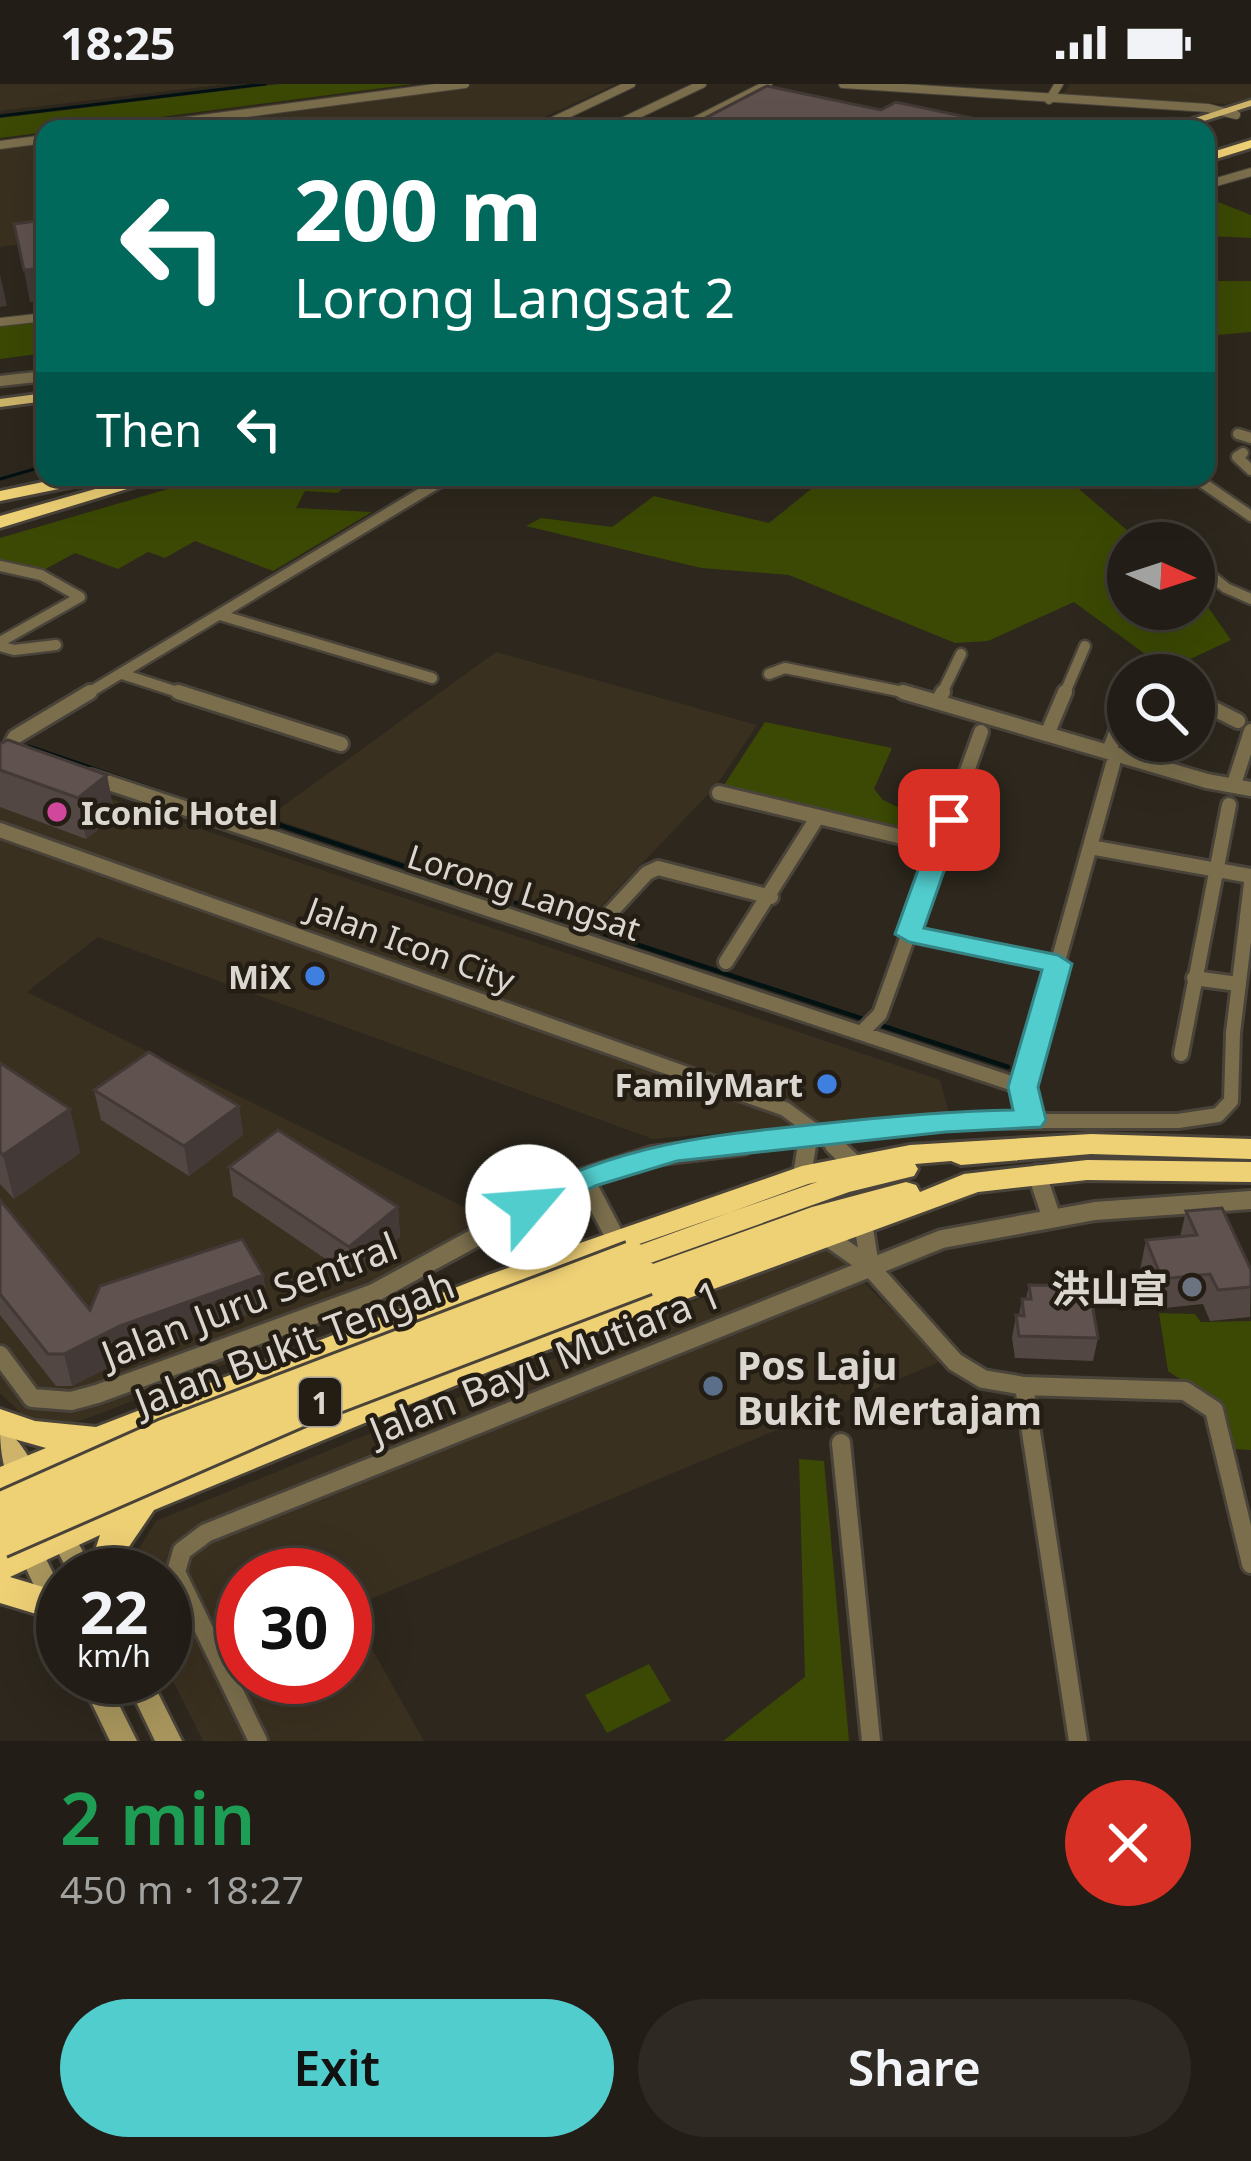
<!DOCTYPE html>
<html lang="en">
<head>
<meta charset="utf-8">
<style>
	:root { --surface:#221d16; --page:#2e2a23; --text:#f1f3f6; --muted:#a2a2a1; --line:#3f3b35; --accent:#52cdce }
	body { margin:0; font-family:"Noto Sans","Noto Sans SC",sans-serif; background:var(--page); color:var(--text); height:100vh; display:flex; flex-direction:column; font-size:45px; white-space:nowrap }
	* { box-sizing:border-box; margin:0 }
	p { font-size:39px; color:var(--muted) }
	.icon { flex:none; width:66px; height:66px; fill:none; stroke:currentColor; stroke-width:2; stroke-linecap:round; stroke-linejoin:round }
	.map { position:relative; height:1657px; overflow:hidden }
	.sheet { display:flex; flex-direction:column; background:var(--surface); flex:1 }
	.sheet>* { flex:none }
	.top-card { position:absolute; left:36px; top:36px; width:1179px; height:366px; border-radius:24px; box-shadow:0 12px 48px #0002,0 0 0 3px var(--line); background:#00695c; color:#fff; overflow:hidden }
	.needle { width:78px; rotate:93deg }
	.tools { position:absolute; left:1107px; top:438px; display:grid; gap:24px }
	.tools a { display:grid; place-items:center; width:108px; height:108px; border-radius:50%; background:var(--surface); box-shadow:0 12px 48px #0002,0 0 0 3px var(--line); font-size:60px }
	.speed { position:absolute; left:36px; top:1464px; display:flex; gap:24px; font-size:60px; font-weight:700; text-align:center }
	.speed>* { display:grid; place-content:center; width:156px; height:156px; border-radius:50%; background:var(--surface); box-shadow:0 12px 48px #0002,0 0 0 3px var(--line); line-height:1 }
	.speed small { font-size:30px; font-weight:400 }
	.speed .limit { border:18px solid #d22; background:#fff; color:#111 }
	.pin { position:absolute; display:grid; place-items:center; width:102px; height:102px; color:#fff; margin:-51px; border-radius:24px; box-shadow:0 6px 18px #0006 }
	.me { position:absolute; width:132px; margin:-66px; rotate:63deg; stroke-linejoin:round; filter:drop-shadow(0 0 9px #0008) }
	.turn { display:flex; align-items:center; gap:42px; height:252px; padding:0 60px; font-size:54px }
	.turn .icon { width:156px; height:156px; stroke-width:2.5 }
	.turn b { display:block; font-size:84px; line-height:102px }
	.then { display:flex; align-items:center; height:114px; padding:0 60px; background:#0003; gap:24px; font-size:45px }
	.round { display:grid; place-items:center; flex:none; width:126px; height:126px; border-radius:63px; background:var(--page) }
	.overview { display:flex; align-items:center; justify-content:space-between; height:204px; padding:0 60px }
	h1 { font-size:72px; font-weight:600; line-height:90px; color:#1e9e55 }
	.action { display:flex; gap:24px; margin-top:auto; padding:24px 60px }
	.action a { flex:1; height:138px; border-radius:72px; background:var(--accent); color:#111; font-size:48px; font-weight:600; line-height:138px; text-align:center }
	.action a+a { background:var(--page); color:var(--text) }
	.status { display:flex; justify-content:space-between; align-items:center; height:84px; padding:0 60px; background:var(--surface); direction:ltr }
	.status svg { height:33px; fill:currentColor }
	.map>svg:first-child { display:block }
	.built { fill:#3a3020; fill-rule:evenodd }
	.green { fill:#3b4904 }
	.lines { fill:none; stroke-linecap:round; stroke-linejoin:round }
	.stream-far1 { stroke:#021112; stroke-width:3 }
	.stream { stroke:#021112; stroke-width:4.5 }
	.street-far3-casing { stroke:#49433a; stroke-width:10 }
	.street-far2-casing { stroke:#49433a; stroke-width:15 }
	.street-far1-casing { stroke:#49433a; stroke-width:20 }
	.street-casing { stroke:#49433a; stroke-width:24 }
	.secondary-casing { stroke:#49433a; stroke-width:6 }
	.primary-casing { stroke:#49433a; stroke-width:6 }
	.highway-casing { stroke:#49433a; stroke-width:6 }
	.street-far3 { stroke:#7a6e4c; stroke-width:8 }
	.street-far2 { stroke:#7a6e4c; stroke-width:10 }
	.street-far1 { stroke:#7a6e4c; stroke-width:14 }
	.street { stroke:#7a6e4c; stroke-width:18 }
	.secondary { fill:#a9965d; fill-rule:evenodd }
	.primary { fill:#cdb46a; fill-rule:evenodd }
	.highway { fill:#eed075; fill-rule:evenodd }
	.highway-bridge-casing { stroke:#49433a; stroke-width:38; stroke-linecap:butt }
	.highway-bridge { stroke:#eed075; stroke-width:32 }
	.wall { fill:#534743 }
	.shaded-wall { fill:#433937 }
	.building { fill:#60524e; stroke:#433937; stroke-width:3 }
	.route { fill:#52cdce; stroke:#358586; stroke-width:3 }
	.hotel-dot { fill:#d1479c; stroke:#231d14; stroke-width:4.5 }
	.shop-dot { fill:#3f7fe0; stroke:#231d14; stroke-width:4.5 }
	.worship-dot { fill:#6b7280; stroke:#231d14; stroke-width:4.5 }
	.service-dot { fill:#5c6f8a; stroke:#231d14; stroke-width:4.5 }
	.labels { text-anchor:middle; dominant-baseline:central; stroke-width:9; stroke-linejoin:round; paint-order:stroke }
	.shield { fill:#231d14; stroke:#a49f98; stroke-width:3 }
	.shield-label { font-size:30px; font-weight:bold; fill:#dbd7d0 }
	.poi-label { font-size:33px; font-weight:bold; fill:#dbd7d0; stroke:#231d14; text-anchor:end }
	.street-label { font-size:33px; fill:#dbd7d0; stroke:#231d14 }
	.near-poi-label { font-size:39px; font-weight:bold; fill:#dbd7d0; stroke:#231d14; text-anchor:end }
	.near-street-label { font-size:39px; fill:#dbd7d0; stroke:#231d14 }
</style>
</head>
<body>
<div class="status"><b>18:25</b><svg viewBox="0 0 49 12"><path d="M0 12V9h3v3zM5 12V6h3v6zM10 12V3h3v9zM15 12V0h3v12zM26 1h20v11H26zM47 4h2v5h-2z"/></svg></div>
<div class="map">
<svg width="1251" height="1657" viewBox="0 0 1251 1657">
	<rect width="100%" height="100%" fill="#2d271d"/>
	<path class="built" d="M0,0H227L0,27Z
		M422,0H616L519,45H80Z
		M1070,0H1251V13L1226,20L1062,12Z
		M45,50V157L0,163V56Z
		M496,568L757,641L716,702L585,839L268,733Z
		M30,687L940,996L949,1029L653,1055L98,853L27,908L511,1146L347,1232L102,1329L73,1339L27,1335L0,1309V691Z
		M828,1162L942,1277L349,1524L424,1657H203L165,1581V1491H123L156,1437ZM243,1491H345V1593H243Z"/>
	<path class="green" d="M280,0H413L0,54V34Z
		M1206,113L1251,131V154L1206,152Z
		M1206,197H1251V248L1206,252Z
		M45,237V269L0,275V242Z
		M209,393H428L413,403L352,394L338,409L305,407L296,424L372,428L273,487L195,457L165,474L148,468L118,485L75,469L42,487L0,480V454Z
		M826,393H1065L1142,459H1128V525H1194V503L1231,556L1167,586L1074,518L988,557L955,559L789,491L701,484L526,442L541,434L612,443L654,412L769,439Z
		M765,638L892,664L874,705L883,716L908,728L901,743L724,701Z
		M1159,1229L1195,1230L1201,1238L1251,1237V1366L1235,1365L1224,1325L1168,1287Z
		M799,1375L824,1377L849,1657H723L805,1593Z
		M649,1580L671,1617L607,1649L585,1611Z"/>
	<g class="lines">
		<path class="stream-far1" d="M0,32L265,0
			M0,395L45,382"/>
		<path class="stream" d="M29,663L261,742L274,739L490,811
			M516,819L584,843
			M605,850L863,935
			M883,942L1008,983"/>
		<g class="street-far3-casing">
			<path id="street-far3" d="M843,0L1208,24L1236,31
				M1049,16L1059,0
				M621,38L650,45
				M126,45L465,0
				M536,45L631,0
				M607,45L702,0
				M679,45L768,0
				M0,61L45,55
				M1206,101L1251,88
				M0,238L45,233"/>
		</g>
		<g class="street-far2-casing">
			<path id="street-far2" d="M0,297L45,292
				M1238,350L1251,354
				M1243,369L1237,373L1251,386
				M1194,393L1251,432
				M1154,445L1171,459
				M1194,478L1226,504L1251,515
				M0,482L41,491L80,513L0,558
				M220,531L432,594
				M0,562L14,566L56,561
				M122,590L187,611
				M769,590L785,584L918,611
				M1139,591L1149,586L1157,591
				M85,611L448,393
				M941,611L961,570
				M1064,611L1085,562"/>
		</g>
		<g class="street-far1-casing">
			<path id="street-far1" d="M178,608L341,660
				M903,608L1207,697L1251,705
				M939,615L943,608
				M1194,615L1238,637
				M1048,648L1065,608
				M1109,667L1128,618
				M6,671L15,653L90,608
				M91,693L1023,1003
				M1234,700L1251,647
				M719,709L940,762
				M0,746L785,1025L838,1064
				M1090,763L1251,792
				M599,841L647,789L658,784L771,813
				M909,850L1058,880
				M726,878L817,734
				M1194,894L1238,900
				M861,949L880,930L981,648
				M1181,970L1229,721
				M1030,1036L1023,1003L1113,680
				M803,1045L808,1064
				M718,1064L945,1037H1178L1218,1031L1231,1017L1233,949L1251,799"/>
		</g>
		<g class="street-casing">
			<path id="street" d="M834,1061L852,1078
				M1037,1090L1051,1132
				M802,1092L807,1061
				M584,1094L616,1155
				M863,1138L870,1183
				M826,1152L870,1183L955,1278L983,1295L1024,1302L1185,1307L1214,1326L1251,1480
				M0,1271L32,1314L71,1317L97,1310L374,1209L584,1094L652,1072L743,1061
				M1024,1302L1078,1657
				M841,1359L871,1657
				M258,1657L176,1488L182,1467L206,1449L942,1155L1095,1127L1251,1116"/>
		</g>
		<g class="secondary-casing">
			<path id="secondary" d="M62,1443L71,1446L96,1491H70L50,1453L53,1446Z
				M30,1457L39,1461L63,1509V1546L54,1543L18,1468L21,1461Z
				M79,1593H105L137,1657H110Z
				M124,1593H150L182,1657H155Z"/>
		</g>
		<g class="primary-casing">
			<path id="primary" d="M1251,16V22L1179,45H1161Z
				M45,309V317L0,323V315Z
				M0,1344C19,1350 34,1382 43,1400L39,1408C4,1420 0,1367 0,1344Z"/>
		</g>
		<g class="highway-casing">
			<path id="highway" d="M1251,56V64L1206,78V70Z
				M67,393H102L93,398L0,417V407Z
				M138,393H166L0,444V432Z
				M1091,1050L1251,1055V1075L1091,1070L961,1081L951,1077L915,1080L918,1085L914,1092L849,1108L642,1182L632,1185L622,1182L618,1174L622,1166L817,1098L808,1100L409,1245L0,1410V1383L46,1364L0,1351V1325L35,1337L96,1343L488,1191L802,1082L910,1061Z
				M1087,1076L1251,1078V1098L1087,1096L978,1108L493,1286L154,1426L126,1467L121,1491H87L100,1451L10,1493L63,1509V1533L56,1536L0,1519V1467L349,1316L645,1205L636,1202L631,1194L636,1186L812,1123L906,1098L916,1101L920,1108L964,1090Z"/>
		</g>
		<use href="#street-far3" class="street-far3"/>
		<use href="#street-far2" class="street-far2"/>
		<use href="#street-far1" class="street-far1"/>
		<use href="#street" class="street"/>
		<use href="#secondary" class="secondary"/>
		<use href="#primary" class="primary"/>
		<use href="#highway" class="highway"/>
		<g class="highway-bridge-casing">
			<path id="highway-bridge" d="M0,1425L164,1352L632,1174
				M0,1457L300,1326L646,1194"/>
		</g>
		<use href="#highway-bridge" class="highway-bridge"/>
	</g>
	<path class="wall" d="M0,660L115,732L86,755L0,723Z
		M0,979L70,1025L80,1069L14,1115L0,1100Z
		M94,1006L239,1022L243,1051L189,1092L101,1036Z
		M229,1083L398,1123L400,1153L352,1193L233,1112Z
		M0,1116L90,1226L263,1191L268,1223L127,1274L72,1302H56L0,1231Z
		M1186,1127L1251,1186L1250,1233L1210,1237L1203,1220L1155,1225L1140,1186L1146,1156L1180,1153Z
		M1029,1201L1098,1254L1093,1277L1015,1274L1012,1254L1016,1231H1019L1022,1215H1026Z"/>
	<path class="shaded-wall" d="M45,184V217L30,218L24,186Z
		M0,190L7,222L0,223Z
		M107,691L115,732L86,755L78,714Z
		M239,1022L243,1051L189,1092L184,1062Z
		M70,1025L80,1069L14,1115L3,1071Z
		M398,1123L400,1153L352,1193L349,1163Z
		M263,1191L268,1223L127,1274L72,1302L64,1270L120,1242Z"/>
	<path class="building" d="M767,2L881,26L896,18L986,37L971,45H702L690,42Z
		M36,137L45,175V184L24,186L14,140Z
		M45,323V342H43L37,324Z
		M8,656L107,691L78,714L0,686V660Z
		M149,968L239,1022L184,1062L94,1006Z
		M0,979L70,1025L3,1071L0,1068Z
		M278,1046L398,1123L349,1163L229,1083Z
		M0,1116L90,1226L100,1202L242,1155L263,1191L120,1242L64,1270H48L0,1210Z
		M1222,1124L1251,1186V1203L1218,1206L1210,1190L1162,1195L1146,1156L1197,1151L1186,1127Z
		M1029,1201L1089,1202L1098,1254L1019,1252L1016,1231L1024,1232L1022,1215H1031Z"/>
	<path class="route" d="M949,728L962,736L924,844L1058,871L1072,880L1038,1003L1046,1036L1041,1043L945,1048L677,1077L595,1102L540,1131H517L512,1123L517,1114C624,1060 702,1052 819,1040C884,1033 948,1027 1013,1026L1008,1003L1042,886L909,858L895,850L936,736Z"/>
	<circle class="hotel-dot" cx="57" cy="728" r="12"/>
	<g class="shop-dot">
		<circle cx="315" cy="892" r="12"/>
		<circle cx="827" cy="1000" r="12"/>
	</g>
	<circle class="worship-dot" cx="1192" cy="1203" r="12"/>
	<circle class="service-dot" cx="713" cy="1302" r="12"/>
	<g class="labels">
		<rect class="shield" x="299" y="1294" width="42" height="48" rx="9"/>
		<g class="shield-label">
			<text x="320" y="1318">1</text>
		</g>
		<g class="poi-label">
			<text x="81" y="728" text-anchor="start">Iconic Hotel</text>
			<text x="291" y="892">MiX</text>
			<text x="803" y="1000">FamilyMart</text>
		</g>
		<g class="street-label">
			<text transform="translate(524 808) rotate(18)">Lorong Langsat</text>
			<text transform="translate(411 860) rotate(20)">Jalan Icon City</text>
		</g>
		<g class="near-poi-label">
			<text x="1168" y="1203">洪山宫</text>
			<text x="737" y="1280" text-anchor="start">Pos Laju<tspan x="737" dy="45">Bukit Mertajam</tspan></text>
		</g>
		<g class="near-street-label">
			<text transform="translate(249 1215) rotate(-21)">Jalan Juru Sentral</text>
			<text transform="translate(294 1258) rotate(-21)">Jalan Bukit Tengah</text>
			<text transform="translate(545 1277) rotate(-22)">Jalan Bayu Mutiara 1</text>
		</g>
	</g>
</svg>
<div class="tools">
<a><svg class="needle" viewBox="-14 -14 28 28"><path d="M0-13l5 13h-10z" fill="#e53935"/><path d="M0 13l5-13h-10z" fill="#a2a2a1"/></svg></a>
<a><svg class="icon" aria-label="search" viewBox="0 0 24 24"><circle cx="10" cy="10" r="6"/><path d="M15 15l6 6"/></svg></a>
</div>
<div class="speed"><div>22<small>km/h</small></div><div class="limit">30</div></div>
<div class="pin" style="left:949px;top:736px;background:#d93025"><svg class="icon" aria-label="arrive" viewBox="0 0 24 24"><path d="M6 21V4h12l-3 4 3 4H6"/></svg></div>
<svg class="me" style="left:528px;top:1123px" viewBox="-20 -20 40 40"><circle r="19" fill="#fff"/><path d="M0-13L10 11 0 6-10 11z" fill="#52cdce"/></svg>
<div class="top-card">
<div class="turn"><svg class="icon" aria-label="left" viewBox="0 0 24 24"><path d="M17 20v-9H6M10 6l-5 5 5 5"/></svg><div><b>200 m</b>Lorong Langsat 2</div></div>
<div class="then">Then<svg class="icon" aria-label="left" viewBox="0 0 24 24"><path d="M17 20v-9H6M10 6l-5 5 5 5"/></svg></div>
</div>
</div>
<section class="sheet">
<div class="overview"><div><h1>2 min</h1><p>450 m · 18:27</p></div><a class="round" style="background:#d93025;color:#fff"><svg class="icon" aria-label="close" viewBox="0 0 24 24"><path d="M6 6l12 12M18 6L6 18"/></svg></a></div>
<div class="action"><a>Exit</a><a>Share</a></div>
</section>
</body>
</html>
